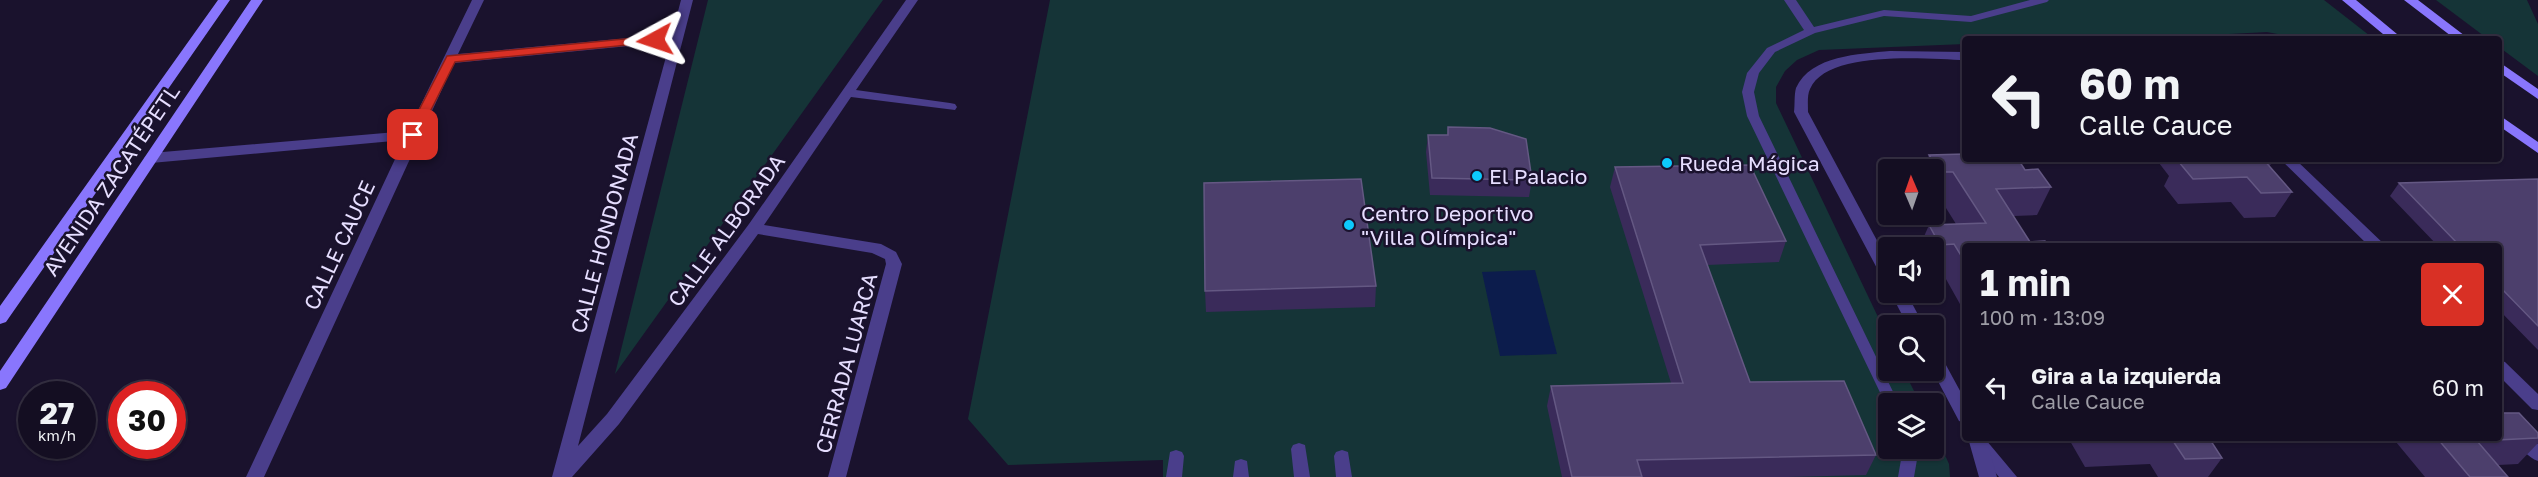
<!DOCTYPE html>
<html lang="es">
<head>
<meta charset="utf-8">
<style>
	:root { --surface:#140e22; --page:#211c2f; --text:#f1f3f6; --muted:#9d9ca5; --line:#332e40 }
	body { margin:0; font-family:"Golos Text",sans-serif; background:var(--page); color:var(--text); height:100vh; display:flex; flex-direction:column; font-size:22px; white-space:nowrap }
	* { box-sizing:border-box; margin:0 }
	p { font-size:20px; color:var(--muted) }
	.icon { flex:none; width:33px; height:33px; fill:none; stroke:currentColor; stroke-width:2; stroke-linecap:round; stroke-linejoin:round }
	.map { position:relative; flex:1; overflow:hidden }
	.side { position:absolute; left:1962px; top:243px; width:540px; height:198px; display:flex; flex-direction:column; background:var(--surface); border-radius:6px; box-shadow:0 2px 4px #0004,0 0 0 2px var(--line) }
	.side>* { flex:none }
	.top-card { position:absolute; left:1962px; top:36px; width:540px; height:126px; border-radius:6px; box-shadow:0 2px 4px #0004,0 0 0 2px var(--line); background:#140e22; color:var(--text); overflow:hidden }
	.needle { width:39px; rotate:358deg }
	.controls { position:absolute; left:1878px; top:159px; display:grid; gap:12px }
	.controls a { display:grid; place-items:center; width:66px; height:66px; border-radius:6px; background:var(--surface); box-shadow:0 2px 4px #0004,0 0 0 2px var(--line); font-size:30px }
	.speed { position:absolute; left:18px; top:381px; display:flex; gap:12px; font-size:30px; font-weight:700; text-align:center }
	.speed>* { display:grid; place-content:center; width:78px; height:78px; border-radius:50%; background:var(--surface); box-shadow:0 2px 4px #0004,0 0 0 2px var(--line); line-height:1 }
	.speed small { font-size:15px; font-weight:400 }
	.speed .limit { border:9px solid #d22; background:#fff; color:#111 }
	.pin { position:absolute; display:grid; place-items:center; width:51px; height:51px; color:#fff; margin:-26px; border-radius:12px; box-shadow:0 3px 9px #0006 }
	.me { position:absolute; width:66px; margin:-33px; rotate:265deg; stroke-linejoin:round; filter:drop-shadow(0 0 4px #0008) }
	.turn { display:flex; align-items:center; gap:21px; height:126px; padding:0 18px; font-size:27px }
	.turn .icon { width:78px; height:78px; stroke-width:2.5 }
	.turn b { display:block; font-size:42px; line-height:51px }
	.round { display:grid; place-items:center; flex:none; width:63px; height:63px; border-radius:6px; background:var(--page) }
	.overview { display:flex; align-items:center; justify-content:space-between; height:102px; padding:0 18px }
	h1 { font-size:36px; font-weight:700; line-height:45px }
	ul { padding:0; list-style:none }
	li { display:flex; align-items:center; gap:18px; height:84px; padding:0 18px }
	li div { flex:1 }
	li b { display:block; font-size:22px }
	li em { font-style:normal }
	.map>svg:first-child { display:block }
	.green { fill:#153437 }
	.water { fill:#0c1c4c }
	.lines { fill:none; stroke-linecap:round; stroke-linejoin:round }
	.lane { fill:#4a3e8b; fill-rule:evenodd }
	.street { fill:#4a3e8b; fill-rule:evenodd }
	.secondary { fill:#8976fd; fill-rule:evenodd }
	.wall { fill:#3a2b5a }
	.building { fill:#4c3f6c; stroke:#645883; stroke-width:1.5 }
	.route { fill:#d93025; stroke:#8d1f18; stroke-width:1.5 }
	.poi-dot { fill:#0dc9fc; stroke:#1a122d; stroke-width:2 }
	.labels { text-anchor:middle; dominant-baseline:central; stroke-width:5; stroke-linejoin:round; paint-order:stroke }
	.poi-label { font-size:21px; fill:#e6deff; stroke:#1a122d; text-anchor:start }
	.street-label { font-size:21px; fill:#e6deff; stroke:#1a122d }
</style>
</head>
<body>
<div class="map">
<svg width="2538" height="477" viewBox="0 0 2538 477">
	<rect width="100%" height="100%" fill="#1a122d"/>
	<path class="green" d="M708,0H883L615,374Z
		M1050,0H2324L2374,39L2299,38L2267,32L2135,39H1965V44L1819,50L1797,60L1785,71L1776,87V103L1888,338V370L1904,371L1920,403L1888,404V448H1934V431L1949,464L1950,477H1163V460L1008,465L968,419Z
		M2436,0H2527L2538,24V76L2499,47V39H2488Z"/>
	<path class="water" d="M1535,270L1557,354L1500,356L1482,272Z"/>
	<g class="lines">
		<path class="lane" d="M1784,0H1796L1814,27L1884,10L1971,16L2030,0H2049L2047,2L1971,22L1884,16L1815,33L1775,52L1759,73L1754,92L1759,116L1899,404H1888V409L1747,116L1742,92L1747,73L1767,48L1804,30Z
			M2521,430L2526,432L2538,444V461C2528,458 2518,445 2513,436L2516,432Z
			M1981,438L1986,440L2017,477H1999L1972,444L1974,440Z
			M1299,443L1305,445L1310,477H1294L1291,449L1293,445Z
			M1903,448H1919L1914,477H1898Z
			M1176,450L1182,452L1184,456L1182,477H1166L1170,452Z
			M1342,450L1348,452L1352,477H1336L1334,456L1336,452Z
			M1241,459L1247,461L1249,477H1233L1235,461Z"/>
		<path class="street" d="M472,0H484L458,54L672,34L681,0H693L578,446L607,414L749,224L906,0H918L856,90L950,103L955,104L957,107L955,110L851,97L764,225L881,244L896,252L902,264L846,477H828L886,264L885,259L872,253L758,234L619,424L572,477H552L670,42L454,63L264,477H246L404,140L151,163L144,158L151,153L408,131Z
			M1890,51L1965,52V60C1929,59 1827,49 1810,89C1807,95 1808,105 1808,112L1888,261V279L1880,274L1794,112C1795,105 1794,95 1796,88C1811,55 1860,54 1890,51Z
			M2280,159H2295L2386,246H2369Z
			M1890,292H1906L1924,326H1908Z
			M1934,352L1940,354L1965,400V423L1959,421L1932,370Z
			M2499,360L2505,362L2538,394V410L2532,409L2499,376Z
			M1968,438H1986L1997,477H1979Z"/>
		<path class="secondary" d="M218,0H230L6,322L0,324V306Z
			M251,0H263L6,388L0,390V371Z
			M2342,0H2356L2403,39H2389Z
			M2404,0H2418L2469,39H2455Z
			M2499,62L2538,89V99L2499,72Z
			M2499,115L2538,142V153L2499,126Z"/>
	</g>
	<path class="wall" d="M1448,127L1532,180L1529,197L1430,195L1426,152L1428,135H1447Z
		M1929,155L2025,170L2051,187L2037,215L2014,216L1965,246V313L1942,272L1934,273V248H1919L1929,225L1956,224L1941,200H1934V170H1923Z
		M2156,159H2274L2269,167L2292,192L2275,217L2244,218L2231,202L2178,204L2164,186L2169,176Z
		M1615,167L1786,241L1779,262L1707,265L1750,382L1876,455L1866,475L1789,477H1562L1547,406L1551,386L1671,383L1610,187Z
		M2538,179V350L2499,310V246H2438L2390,196L2399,183Z
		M1376,286L1375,307L1206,312L1205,291Z
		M2503,413L2538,433V443L2518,464L2498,465L2508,477H2425L2396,442L2381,443L2377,438H2499Z
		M2072,438H2209L2222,458L2208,477H2158L2150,464L2085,467L2070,441Z"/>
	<path class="building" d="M1448,127L1490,128L1526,139L1532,180L1432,178L1428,135H1448Z
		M1965,154V159H2018L2025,170L2038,169L2051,187L1996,189L2030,242L2045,241L2048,246H1965V262L1954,244L1940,245L1929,225L1986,223L1953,172H1940L1929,155Z
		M2190,159H2263L2292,192L2261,193L2247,177L2193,179L2178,161L2192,160Z
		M1750,165L1786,241L1700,245L1750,382L1844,381L1876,455L1637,460L1642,477H1572L1551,386L1683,383L1615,167Z
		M1361,179L1376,286L1205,291L1204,183Z
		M2538,179V326L2499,286V246H2460L2399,183Z
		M2499,409L2503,413H2519L2538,433V438L2477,441L2508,477H2470L2437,438H2499Z
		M2171,438H2209L2222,458L2185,459Z"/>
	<path class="route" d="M655,36L661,40L659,42L455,62L417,138H408L406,135L447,56Z"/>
	<g class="poi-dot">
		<circle cx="1667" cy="163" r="6"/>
		<circle cx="1477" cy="176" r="6"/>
		<circle cx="1349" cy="225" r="6"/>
	</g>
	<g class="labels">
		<g class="poi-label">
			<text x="1679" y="163">Rueda Mágica</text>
			<text x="1489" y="176">El Palacio</text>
			<text x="1361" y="213">Centro Deportivo<tspan x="1361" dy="24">"Villa Olímpica"</tspan></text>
		</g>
		<g class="street-label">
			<text transform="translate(111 180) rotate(-56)">AVENIDA ZACATÉPETL</text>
			<text transform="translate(726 230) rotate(-54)">CALLE ALBORADA</text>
			<text transform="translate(604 233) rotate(-75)">CALLE HONDONADA</text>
			<text transform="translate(339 245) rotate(-65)">CALLE CAUCE</text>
			<text transform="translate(846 363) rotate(-75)">CERRADA LUARCA</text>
		</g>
	</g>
</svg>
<div class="controls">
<a><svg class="needle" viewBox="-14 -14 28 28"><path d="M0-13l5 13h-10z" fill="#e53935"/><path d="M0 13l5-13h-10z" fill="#9d9ca5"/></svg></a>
<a><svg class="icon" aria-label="sound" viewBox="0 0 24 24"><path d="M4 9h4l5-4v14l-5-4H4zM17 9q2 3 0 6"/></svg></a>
<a><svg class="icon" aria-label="search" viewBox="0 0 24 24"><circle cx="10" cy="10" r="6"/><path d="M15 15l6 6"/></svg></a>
<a><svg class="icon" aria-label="layers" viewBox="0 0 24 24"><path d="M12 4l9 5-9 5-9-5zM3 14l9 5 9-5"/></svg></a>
</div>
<div class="speed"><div>27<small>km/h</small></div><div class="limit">30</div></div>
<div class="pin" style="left:413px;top:135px;background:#d93025"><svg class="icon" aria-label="arrive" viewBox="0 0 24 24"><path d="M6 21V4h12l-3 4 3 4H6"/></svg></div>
<svg class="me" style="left:655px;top:40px" viewBox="-20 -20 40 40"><path d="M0-17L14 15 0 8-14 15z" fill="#d93025" stroke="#fff" stroke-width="4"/></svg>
<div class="top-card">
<div class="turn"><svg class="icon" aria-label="left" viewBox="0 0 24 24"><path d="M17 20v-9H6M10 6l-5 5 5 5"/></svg><div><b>60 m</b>Calle Cauce</div></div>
</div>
<section class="side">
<div class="overview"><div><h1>1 min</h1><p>100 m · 13:09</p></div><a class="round" style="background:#d93025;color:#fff"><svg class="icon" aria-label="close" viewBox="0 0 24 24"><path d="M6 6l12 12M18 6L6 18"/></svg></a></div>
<ul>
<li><svg class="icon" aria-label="left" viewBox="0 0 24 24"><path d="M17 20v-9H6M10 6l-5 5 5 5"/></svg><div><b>Gira a la izquierda</b><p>Calle Cauce</p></div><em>60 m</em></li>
</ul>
</section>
</div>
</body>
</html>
